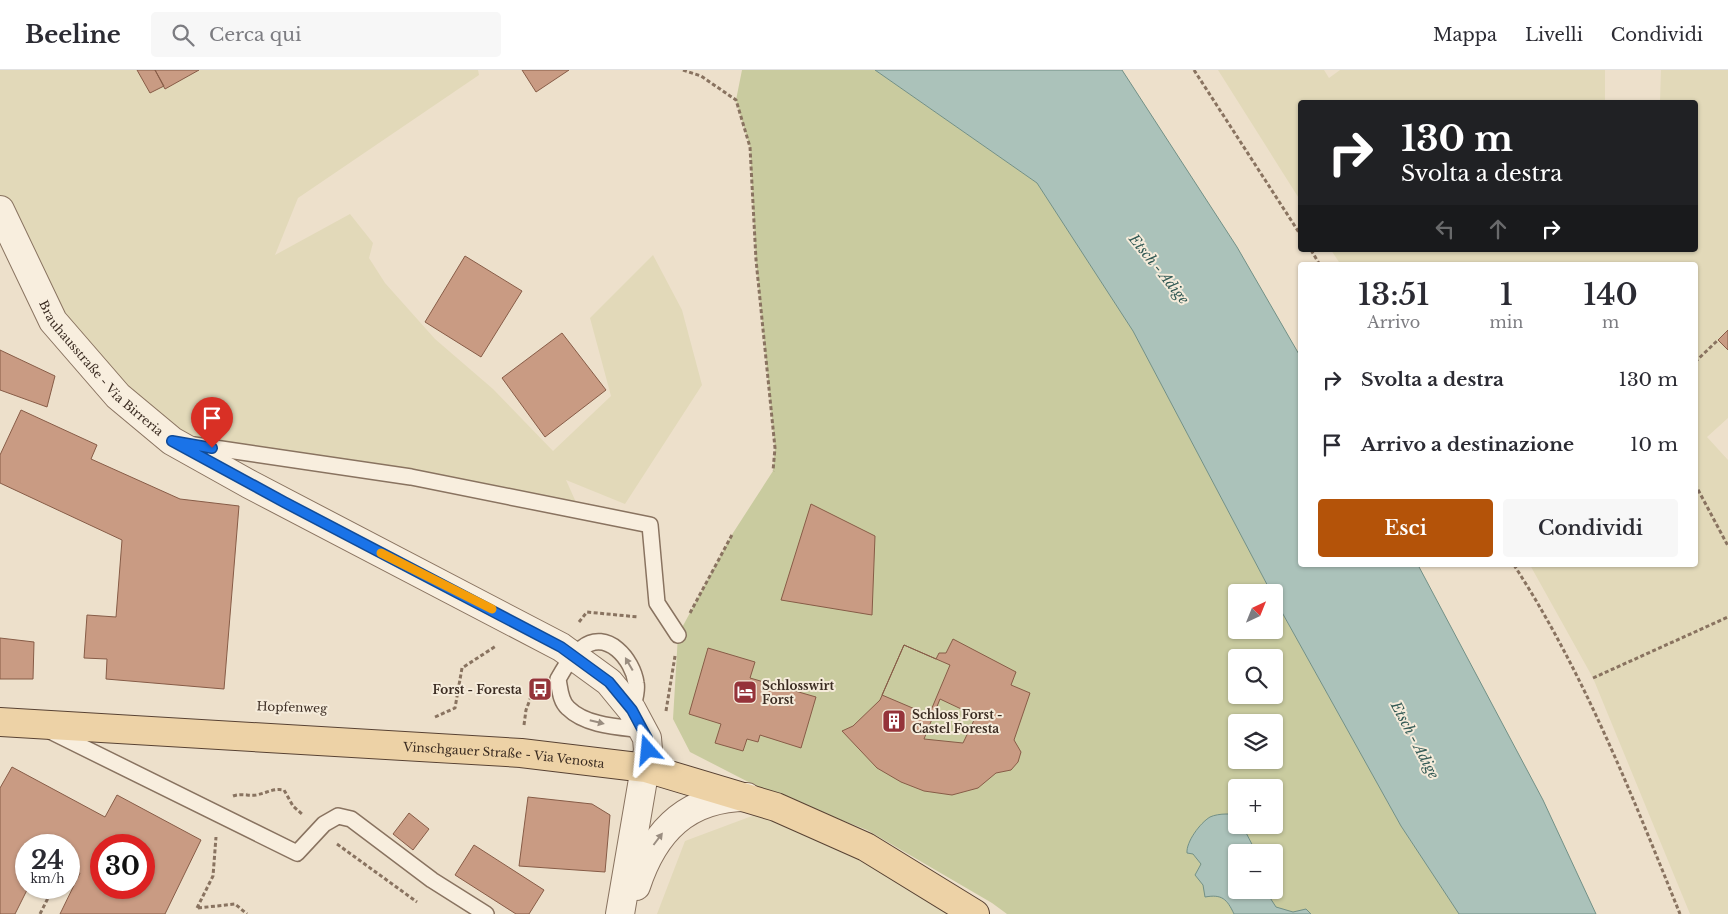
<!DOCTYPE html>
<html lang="it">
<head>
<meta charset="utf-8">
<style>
	:root { --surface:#fff; --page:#f7f7f7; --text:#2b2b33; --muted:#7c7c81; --line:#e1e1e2; --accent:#b45309 }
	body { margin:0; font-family:"Libre Baskerville",serif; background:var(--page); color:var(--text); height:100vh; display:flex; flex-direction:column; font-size:19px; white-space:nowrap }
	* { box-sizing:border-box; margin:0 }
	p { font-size:16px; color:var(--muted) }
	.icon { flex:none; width:28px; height:28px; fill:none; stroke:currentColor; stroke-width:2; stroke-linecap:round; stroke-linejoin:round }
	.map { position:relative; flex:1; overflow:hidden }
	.drawer { position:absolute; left:1298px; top:192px; width:400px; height:305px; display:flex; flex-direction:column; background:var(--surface); border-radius:5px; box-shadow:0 1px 4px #0004 }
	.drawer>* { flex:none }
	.guide { position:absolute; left:1298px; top:30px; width:400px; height:152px; border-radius:5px; box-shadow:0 1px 4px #0004; background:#202124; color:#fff; overflow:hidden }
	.needle { width:32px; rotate:43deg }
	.tools { position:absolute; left:1228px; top:514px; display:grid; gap:10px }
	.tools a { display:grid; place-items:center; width:55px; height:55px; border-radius:5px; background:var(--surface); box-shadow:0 1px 4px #0004; font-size:25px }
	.speed { position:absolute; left:15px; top:764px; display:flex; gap:10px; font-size:25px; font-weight:700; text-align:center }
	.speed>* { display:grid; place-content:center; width:65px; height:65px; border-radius:50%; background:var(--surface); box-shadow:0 1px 4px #0004; line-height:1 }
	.speed small { font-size:12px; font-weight:400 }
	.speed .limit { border:8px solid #d22; background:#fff; color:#111 }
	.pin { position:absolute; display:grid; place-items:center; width:42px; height:42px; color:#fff; margin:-51px -21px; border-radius:50% 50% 50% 0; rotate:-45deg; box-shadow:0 0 5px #0007 }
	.pin .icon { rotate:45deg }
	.me { position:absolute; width:55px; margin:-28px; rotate:342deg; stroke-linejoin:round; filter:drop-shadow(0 0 4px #0008) }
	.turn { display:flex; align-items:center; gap:18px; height:105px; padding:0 20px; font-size:22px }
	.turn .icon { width:65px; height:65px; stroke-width:2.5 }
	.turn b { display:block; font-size:35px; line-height:42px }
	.lanes { display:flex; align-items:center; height:48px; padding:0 20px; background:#0003; justify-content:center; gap:25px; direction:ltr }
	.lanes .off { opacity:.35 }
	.eta { display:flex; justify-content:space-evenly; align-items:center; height:85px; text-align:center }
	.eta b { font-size:30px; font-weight:600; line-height:35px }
	.cta { display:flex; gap:10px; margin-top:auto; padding:10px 20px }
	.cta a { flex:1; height:58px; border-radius:5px; background:var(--accent); color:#fff; font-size:20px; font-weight:600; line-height:58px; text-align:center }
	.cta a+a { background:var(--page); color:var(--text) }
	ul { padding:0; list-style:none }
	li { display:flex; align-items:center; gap:15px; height:65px; padding:0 20px }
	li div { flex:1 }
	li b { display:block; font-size:19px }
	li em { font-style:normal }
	header { display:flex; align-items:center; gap:30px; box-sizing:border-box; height:70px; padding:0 25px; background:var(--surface); border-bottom:1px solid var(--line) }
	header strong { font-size:24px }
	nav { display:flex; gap:28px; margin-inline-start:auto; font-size:18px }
	.search { width:350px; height:45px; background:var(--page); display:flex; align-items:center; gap:12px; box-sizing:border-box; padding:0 18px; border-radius:5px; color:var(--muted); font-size:19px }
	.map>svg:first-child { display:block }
	.farmland { fill:#e2d9b9 }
	.green { fill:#c9cb9f; fill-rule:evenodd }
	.water { fill:#abc2ba; stroke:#729086 }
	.building { fill:#c99b83; stroke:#875c47; fill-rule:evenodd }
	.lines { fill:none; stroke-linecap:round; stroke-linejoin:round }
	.lane-casing { stroke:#897360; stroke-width:18 }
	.street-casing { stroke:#897360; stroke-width:30 }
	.primary-casing { stroke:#584233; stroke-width:30 }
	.path { stroke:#897360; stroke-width:3; stroke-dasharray:4 2.5; stroke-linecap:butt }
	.lane { stroke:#f8eede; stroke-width:15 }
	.street { stroke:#f8eede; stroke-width:28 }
	.primary { stroke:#edd2a6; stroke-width:28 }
	.oneway { fill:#9a8d80 }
	.route-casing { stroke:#114b97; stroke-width:12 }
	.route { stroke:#1a73e8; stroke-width:9 }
	.slow { stroke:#f59e0b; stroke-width:9 }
	.labels { text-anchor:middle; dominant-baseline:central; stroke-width:4; stroke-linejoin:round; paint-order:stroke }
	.street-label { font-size:12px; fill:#3b2c22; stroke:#f5ebda }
	.poi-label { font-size:12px; font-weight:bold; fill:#3b2c22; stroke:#f5ebda; text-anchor:start }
	.water-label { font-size:14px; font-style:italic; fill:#325954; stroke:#f5ebda }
</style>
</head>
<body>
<header>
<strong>Beeline</strong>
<div class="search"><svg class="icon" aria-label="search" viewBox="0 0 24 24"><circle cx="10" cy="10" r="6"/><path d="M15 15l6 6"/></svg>Cerca qui</div>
<nav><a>Mappa</a><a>Livelli</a><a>Condividi</a></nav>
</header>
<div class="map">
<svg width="1728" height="844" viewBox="0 0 1728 844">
	<rect width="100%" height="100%" fill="#ede0cb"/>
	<path class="farmland" d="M0,0H478L479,5L298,128L275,185L350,144L373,173L369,188L385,213L435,269L493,319L553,381L611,326L590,248L653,185L682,240L702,315L625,434L566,410L579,439L172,371L53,251L0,140Z
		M1218,0H1324L1329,8L1340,0H1605V32H1300V130Z
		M1661,0H1728V260L1718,270L1728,280V348L1707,367L1728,390V844H1690L1593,608L1530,495H1695V195H1341L1331,180H1695V32H1660Z
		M776,737L975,844H657L685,771Z"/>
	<path class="green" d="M742,0H875L1037,113L1133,261L1271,522H1236V560H1274V528L1401,756L1459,844H1007L992,833L867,760L764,720L690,682L673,649L678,565L733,463L773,401L775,378L756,190L750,77L736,30ZM1236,588H1274V625H1236ZM1236,652H1274V690H1236ZM1236,718H1274V755H1236ZM1236,782H1274V820H1236Z"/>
	<path class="water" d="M875,0H1122L1237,177L1300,286V495H1418L1543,730L1596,844H1459L1401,756L1274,528V522H1271L1133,261L1037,113Z
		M1226,744H1236V755H1242L1256,782H1236V820H1265L1276,837L1293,842L1306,839L1311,844H1234C1227,829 1222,824 1205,827L1203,815L1195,805L1201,794L1193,784L1187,783C1186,772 1200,753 1210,747C1214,745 1221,744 1226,744Z"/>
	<path class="building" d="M137,0H155L164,16L150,23Z
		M155,0H199L165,19Z
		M522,0H569L536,22Z
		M465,186L522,221L481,287L425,252Z
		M1728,260V280L1718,270Z
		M562,263L606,320L545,367L502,308Z
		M0,280L55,306L47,337L0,320Z
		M21,340L97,375L91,389L180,429L239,436L224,619L106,609L107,589L84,588L87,545L116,547L122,470L0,413V385Z
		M811,434L875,466L872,545L781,530Z
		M0,568L34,572L33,609H0Z
		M953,569L1016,602L1011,615L1030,623L1014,670L1021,682L1018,692L1011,700L996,703L978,718L952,725L924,721L901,712L877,698L842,661L853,656L880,630L904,575L936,589L939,583H946ZM940,629L976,646L963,673L924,669Z
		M904,575L950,595L929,645L882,625Z
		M708,578L755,592L750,608L816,627L801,678L760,665L758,672L747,669L743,681L715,673L721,654L689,644Z
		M12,697L105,747L117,725L201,770L165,844H60L80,803L69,798V775H26V818H28L15,844H0V718ZM101,775H144V818H101Z
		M528,727L592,734L610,745L605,802L519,796Z
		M409,743L429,759L413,780L393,764Z
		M474,775L544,820L529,844H516L455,805Z"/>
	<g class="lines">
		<g class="lane-casing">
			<path id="lane" d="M194,375L411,407L650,455L657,533L678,565
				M632,640C634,632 638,621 636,613C633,590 607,558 582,578C571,586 565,597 558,609C560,619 560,631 568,638C586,656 619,657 643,660
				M52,662L297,783L324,754L338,746L351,749L432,810L486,844"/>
		</g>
		<g class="street-casing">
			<g id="street">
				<path id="s1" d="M0,140L53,251L118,326L172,371L249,414L561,577L609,612L632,640L647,668L648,680L620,844"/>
				<path d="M636,816C654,761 687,727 747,727"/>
			</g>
		</g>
		<g class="primary-casing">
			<g id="primary">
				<path id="s2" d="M0,652L521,683L646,698L776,737L866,777L975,844"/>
			</g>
		</g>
		<path class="path" d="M683,0L701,6L736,30L750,77L756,190L775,378L773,401
			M1194,0L1300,164
			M1311,180L1320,195
			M1695,292L1718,270
			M1695,414L1728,476
			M1514,495C1584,603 1632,725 1680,844
			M690,543L733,463
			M579,552L587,542L638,547
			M1593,608L1728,547
			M666,641L675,586
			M435,647L455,638L462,598L496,576
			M524,655L526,640L535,616
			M233,726C241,723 248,726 256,725C267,723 273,718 284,720L293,736L302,744
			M337,774L417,832
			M197,838L213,806L216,767
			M198,838L235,834L247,844
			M40,844L53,818"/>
		<use href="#lane" class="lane"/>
		<use href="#street" class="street"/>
		<use href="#primary" class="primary"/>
	</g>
	<defs><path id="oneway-solid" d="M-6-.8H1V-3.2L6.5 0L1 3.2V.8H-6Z" transform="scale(1.25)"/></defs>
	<g class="oneway">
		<use href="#oneway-solid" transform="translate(629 594) rotate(-120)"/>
		<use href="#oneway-solid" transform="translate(597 652) rotate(14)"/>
		<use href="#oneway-solid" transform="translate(658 769) rotate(-53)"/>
	</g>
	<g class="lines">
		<g class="route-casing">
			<path id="route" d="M212,378L172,371L284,432L561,577L609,612L632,640L647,668L648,680"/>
		</g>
		<use href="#route" class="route"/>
		<path class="slow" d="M381,483L492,539"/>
	</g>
	<defs>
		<g id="bus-square" transform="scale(1.25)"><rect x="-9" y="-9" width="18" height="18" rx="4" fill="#95333a" stroke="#f5ebda"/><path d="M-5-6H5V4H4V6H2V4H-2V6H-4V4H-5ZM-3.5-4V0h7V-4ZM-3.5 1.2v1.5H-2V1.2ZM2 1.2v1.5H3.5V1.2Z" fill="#fff"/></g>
		<g id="hotel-square" transform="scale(1.25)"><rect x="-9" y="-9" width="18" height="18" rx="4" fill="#95333a" stroke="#f5ebda"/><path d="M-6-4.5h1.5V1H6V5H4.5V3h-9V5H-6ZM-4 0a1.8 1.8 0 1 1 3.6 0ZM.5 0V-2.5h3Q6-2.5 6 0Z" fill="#fff"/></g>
		<g id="building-square" transform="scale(1.25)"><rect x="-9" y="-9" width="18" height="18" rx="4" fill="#95333a" stroke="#f5ebda"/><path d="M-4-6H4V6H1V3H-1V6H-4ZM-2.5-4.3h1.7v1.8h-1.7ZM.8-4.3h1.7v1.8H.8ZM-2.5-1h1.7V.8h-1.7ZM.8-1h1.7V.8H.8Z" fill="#fff"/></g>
	</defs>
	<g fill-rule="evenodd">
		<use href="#bus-square" x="540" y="619"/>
		<use href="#hotel-square" x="745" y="622"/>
		<use href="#building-square" x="894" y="651"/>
	</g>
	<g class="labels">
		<g class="street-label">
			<text stroke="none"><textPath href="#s1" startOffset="190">Brauhausstraße - Via Birreria</textPath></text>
			<text transform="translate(292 637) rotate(2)">Hopfenweg</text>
			<text stroke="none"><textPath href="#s2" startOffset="505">Vinschgauer Straße - Via Venosta</textPath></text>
		</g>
		<g class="poi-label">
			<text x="762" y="615">Schlosswirt<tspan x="762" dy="14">Forst</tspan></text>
			<text x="522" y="619" text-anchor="end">Forst - Foresta</text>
			<text x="912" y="644">Schloss Forst -<tspan x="912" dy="14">Castel Foresta</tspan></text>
		</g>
		<g class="water-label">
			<text transform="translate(1159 199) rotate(51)">Etsch - Adige</text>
			<text transform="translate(1415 670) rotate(62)">Etsch - Adige</text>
		</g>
	</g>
</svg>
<div class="tools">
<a><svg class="needle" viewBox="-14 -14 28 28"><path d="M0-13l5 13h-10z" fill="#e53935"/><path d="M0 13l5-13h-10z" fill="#7c7c81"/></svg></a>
<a><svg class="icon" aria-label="search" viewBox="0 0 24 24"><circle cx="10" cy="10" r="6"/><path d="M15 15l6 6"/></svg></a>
<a><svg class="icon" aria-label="layers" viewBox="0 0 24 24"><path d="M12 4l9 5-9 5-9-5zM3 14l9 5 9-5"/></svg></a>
<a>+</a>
<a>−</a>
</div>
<div class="speed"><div>24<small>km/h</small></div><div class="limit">30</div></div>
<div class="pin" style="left:212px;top:378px;background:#d93025"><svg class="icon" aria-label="arrive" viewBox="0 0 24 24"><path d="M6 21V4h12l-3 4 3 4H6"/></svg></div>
<svg class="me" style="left:648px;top:680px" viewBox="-20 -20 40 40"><path d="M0-17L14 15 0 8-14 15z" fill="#1a73e8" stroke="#fff" stroke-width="4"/></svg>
<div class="guide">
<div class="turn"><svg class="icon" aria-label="right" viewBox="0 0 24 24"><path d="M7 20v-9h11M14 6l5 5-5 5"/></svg><div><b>130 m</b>Svolta a destra</div></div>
<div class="lanes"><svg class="icon off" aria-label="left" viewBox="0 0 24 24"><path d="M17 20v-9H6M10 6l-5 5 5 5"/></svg><svg class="icon off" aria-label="ahead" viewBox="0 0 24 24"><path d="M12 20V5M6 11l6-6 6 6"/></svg><svg class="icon" aria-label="right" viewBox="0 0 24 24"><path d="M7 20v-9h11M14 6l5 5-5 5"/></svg></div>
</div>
<section class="drawer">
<div class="eta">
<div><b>13:51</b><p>Arrivo</p></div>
<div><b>1</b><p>min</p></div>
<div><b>140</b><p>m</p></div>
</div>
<ul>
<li><svg class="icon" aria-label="right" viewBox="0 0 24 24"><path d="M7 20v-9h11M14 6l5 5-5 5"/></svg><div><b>Svolta a destra</b></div><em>130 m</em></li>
<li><svg class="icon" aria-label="arrive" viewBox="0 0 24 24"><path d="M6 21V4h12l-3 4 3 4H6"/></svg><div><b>Arrivo a destinazione</b></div><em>10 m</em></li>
</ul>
<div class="cta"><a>Esci</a><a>Condividi</a></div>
</section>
</div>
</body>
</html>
